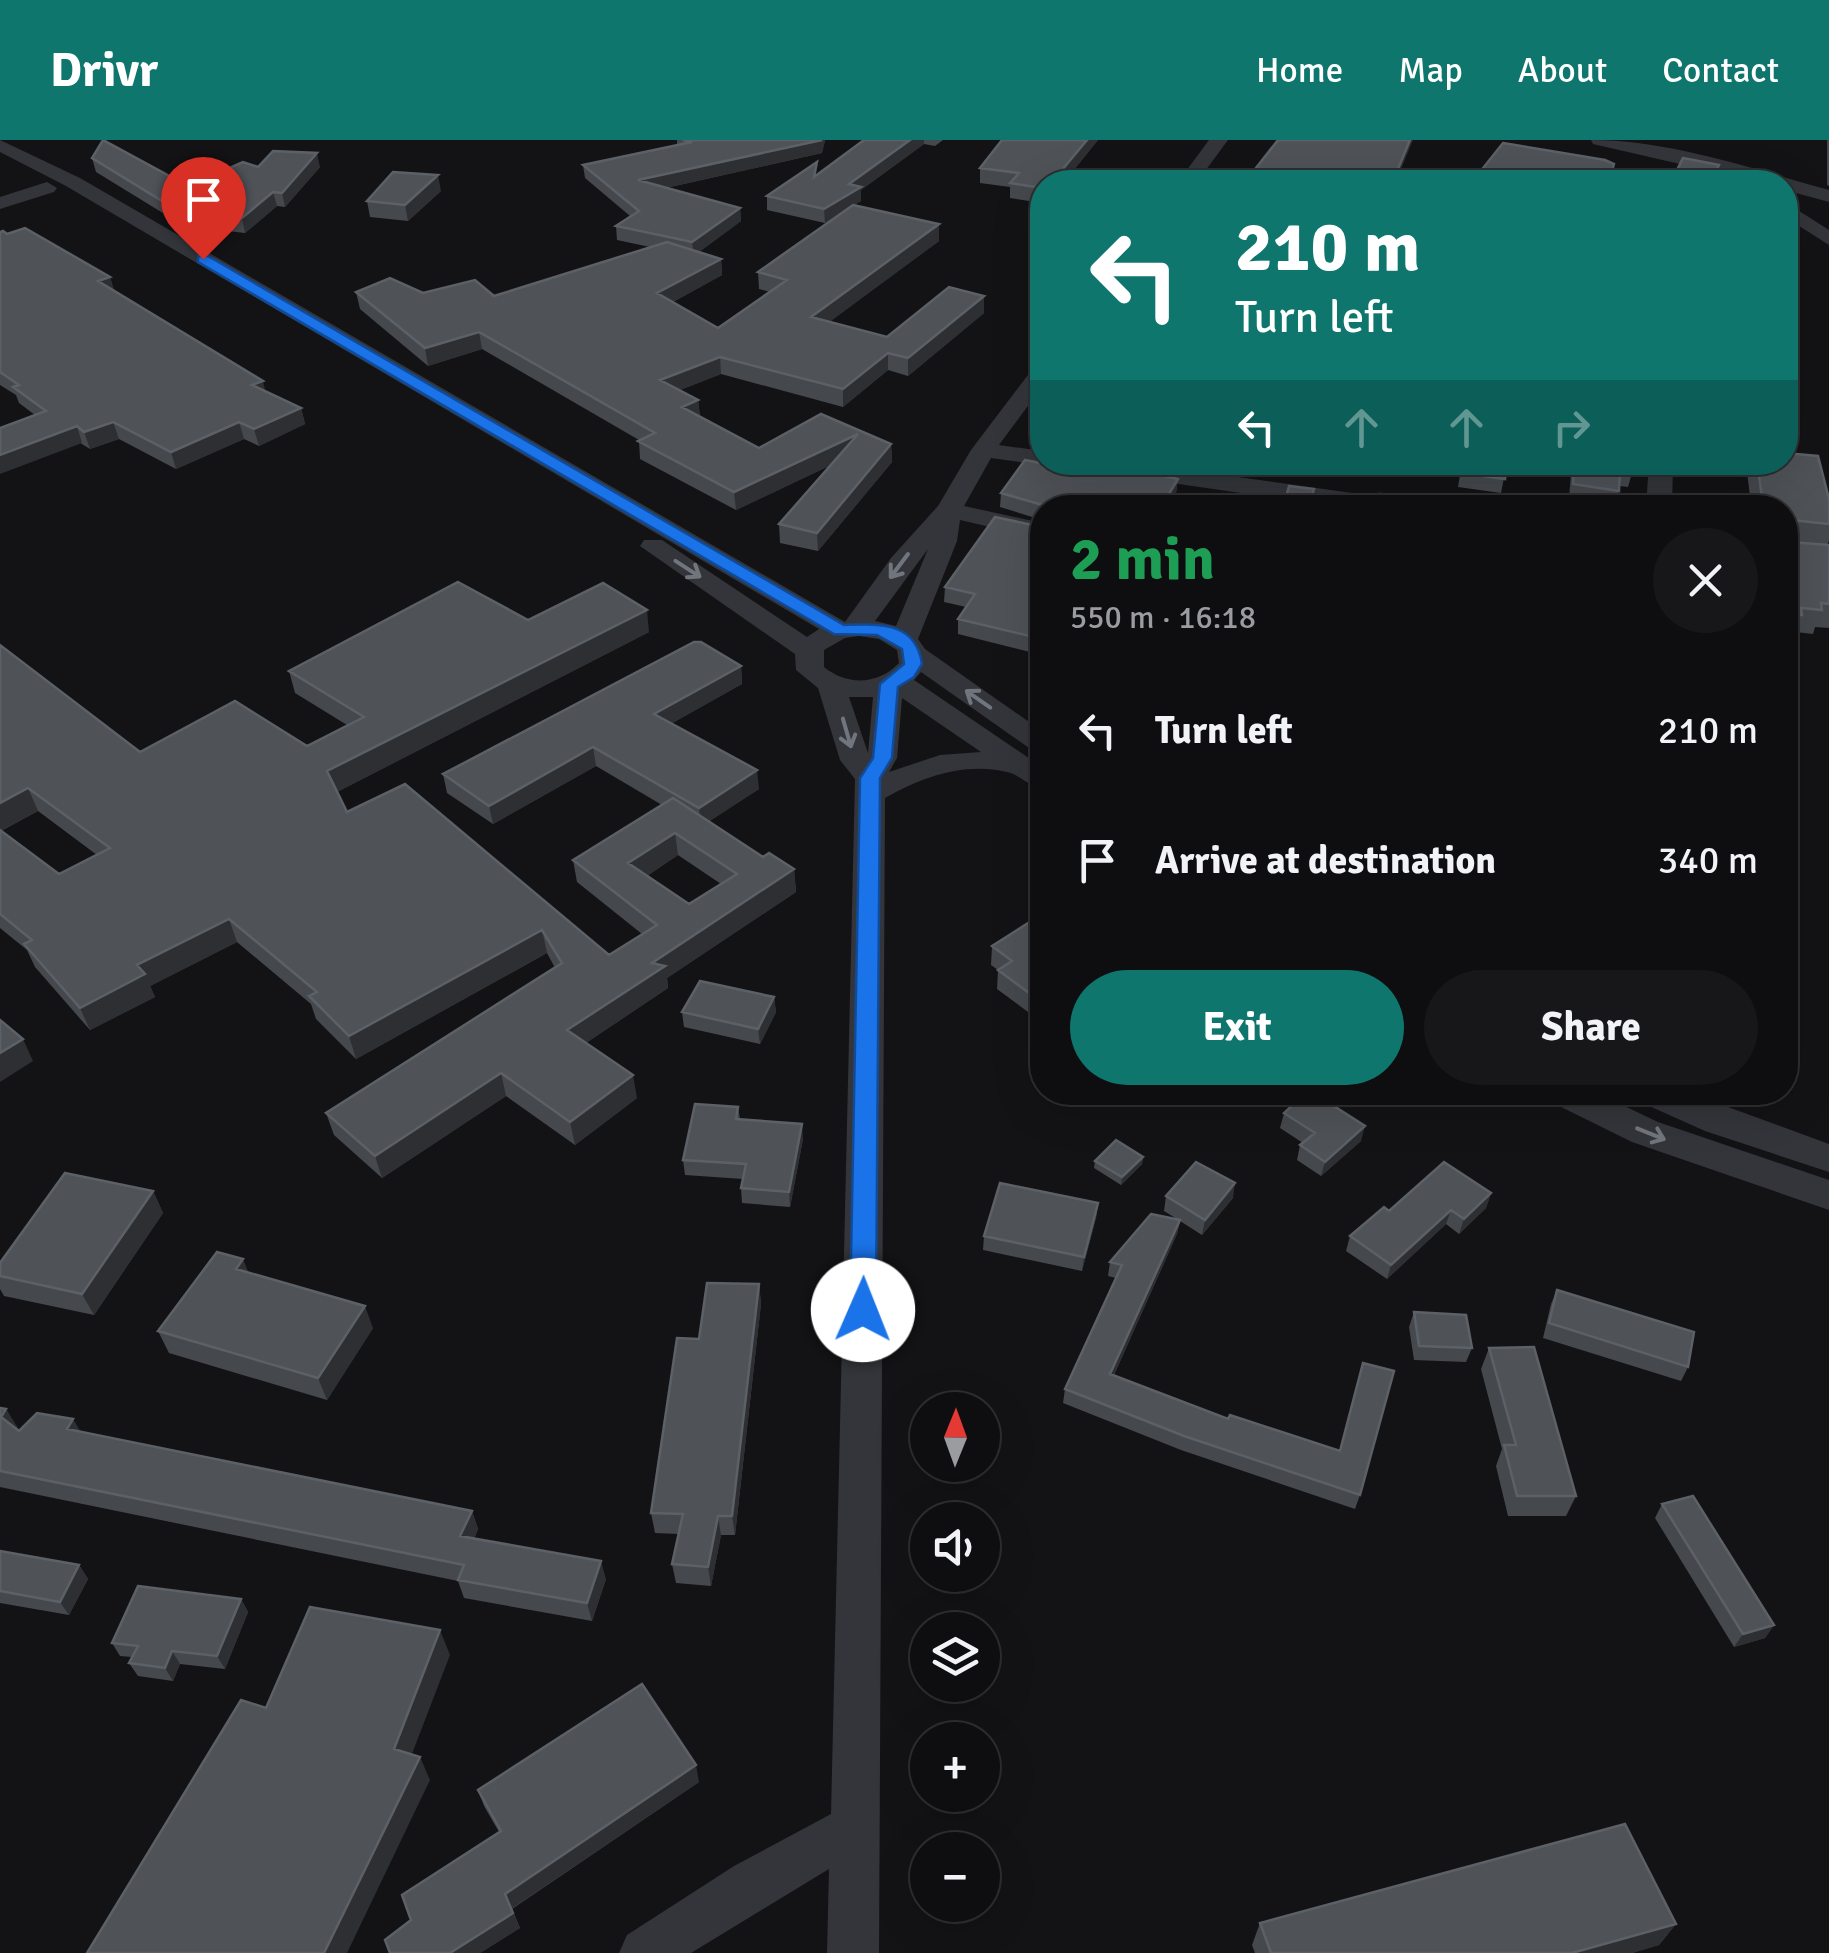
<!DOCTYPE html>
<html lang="en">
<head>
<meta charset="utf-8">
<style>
	:root { --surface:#0e0e10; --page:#171719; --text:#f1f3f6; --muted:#9b9c9f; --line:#2e2e30; --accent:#0f766e }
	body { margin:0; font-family:Signika,sans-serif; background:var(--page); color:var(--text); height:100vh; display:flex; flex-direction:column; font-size:38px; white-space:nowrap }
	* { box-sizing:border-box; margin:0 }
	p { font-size:32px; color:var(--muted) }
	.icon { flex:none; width:55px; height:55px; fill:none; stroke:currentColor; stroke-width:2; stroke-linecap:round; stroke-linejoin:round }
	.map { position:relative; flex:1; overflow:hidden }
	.side { position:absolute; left:1030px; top:355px; width:768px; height:610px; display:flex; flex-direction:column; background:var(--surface); border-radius:40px; box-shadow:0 10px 40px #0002,0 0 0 2px var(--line) }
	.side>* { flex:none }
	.guide { position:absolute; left:1030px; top:30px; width:768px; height:305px; border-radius:40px; box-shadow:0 10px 40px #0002,0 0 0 2px var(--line); background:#0f766e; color:#fff; overflow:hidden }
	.needle { width:65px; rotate:1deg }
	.fabs { position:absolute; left:910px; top:1252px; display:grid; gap:20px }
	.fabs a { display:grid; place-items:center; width:90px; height:90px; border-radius:50%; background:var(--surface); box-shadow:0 10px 40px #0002,0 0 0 2px var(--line); font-size:50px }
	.pin { position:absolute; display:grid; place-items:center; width:85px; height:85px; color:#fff; margin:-102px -42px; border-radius:50% 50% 50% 0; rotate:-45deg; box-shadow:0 0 10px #0007 }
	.pin .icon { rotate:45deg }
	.me { position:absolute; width:110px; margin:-55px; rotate:1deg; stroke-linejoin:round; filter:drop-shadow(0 0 8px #0008) }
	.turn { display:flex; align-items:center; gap:35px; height:210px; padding:0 40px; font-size:45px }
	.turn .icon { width:130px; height:130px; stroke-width:2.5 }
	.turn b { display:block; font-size:70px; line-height:85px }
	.lanes { display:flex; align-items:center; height:95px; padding:0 40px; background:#0003; justify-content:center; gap:50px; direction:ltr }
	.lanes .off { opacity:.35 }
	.round { display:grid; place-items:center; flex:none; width:105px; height:105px; border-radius:52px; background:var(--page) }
	.overview { display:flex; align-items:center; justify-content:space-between; height:170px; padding:0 40px }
	h1 { font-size:60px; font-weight:700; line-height:75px; color:#1e9e55 }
	.button { display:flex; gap:20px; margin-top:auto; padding:20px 40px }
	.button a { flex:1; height:115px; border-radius:60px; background:var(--accent); color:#fff; font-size:40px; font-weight:700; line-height:115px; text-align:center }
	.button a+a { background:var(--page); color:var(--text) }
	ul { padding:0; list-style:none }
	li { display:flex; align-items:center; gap:30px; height:130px; padding:0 40px }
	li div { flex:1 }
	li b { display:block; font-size:38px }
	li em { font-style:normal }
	header { display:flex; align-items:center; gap:60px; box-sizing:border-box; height:140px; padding:0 50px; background:var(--accent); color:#fff }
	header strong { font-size:48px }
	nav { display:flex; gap:55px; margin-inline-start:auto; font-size:35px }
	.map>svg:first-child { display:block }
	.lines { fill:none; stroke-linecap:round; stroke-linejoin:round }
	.minor { fill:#33353a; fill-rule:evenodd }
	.wall { fill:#45484d; fill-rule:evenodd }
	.shaded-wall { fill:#2d2f32 }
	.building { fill:#4f5358; stroke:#5c6167; stroke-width:2.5; fill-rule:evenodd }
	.oneway { stroke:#71767e }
	.route { fill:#1a73e8; stroke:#114b97; stroke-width:2.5 }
</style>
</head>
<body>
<header>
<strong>Drivr</strong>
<nav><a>Home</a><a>Map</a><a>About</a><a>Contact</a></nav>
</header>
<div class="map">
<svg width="1829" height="1813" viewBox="0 0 1829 1813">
	<rect width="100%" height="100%" fill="#131315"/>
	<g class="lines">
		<path class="minor" d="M0,0L80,38L845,482L891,418L938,366L971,310L1034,227L1042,225V247L999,305L1042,311V322H1051L1042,325L991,318L964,366L1042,383V399L960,380L957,401L918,499L925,509L1042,591V613L1032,610L921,532L914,540L1042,627V649C1029,646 1020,635 1007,632C964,622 922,637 885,658L879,1813H827L829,1729L691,1813H619L627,1795L734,1726L831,1674L855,639L840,620L818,548L796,530L795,514L640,406L644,400H662L807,497L819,489L66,46L0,12ZM928,409L896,486L875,481ZM859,496L879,499L897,510L899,523C878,545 847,546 824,527V510L845,498ZM849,557H873L868,613ZM902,558L981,612L940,615L889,632L897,618Z
			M1209,0H1228L1197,42H1178Z
			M1591,0C1670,0 1753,29 1829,50V62L1785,50V42H1758L1593,4Z
			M47,42L57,48L54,52L0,69V57Z
			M1785,62L1829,90V105L1785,77Z
			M1063,322H1131L1402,360L1414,368H1345L1075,329Z
			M1649,322H1673L1672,368H1646Z
			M1544,952H1595L1658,982L1829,1040V1070L1632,1002L1549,961Z
			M1633,952H1687L1829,1004V1032L1705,991L1638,961Z"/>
	</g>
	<path class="wall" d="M677,0H825L822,13L666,48L740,68L741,81L699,112L721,119L722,135L673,162L718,188L770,152L759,149L758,132L842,73L825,83L767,70V56L818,34L864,0H943L935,6L924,4L861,50V61L854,65L939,84V101L829,182L887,197L984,156V173L908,236L888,230L843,267L721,234L680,250L698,260L700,276L759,308L891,304L892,322L818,411L780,403L779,384L831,325L736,370L640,319L639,300L482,209L428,226L360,169L356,152L423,153L494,156L650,107L617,100L616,86L630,76L585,38L583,25L677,5Z
		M1002,0H1098L1064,42H1042V63L1010,58V47L980,43V28Z
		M1827,0H1829V46L1827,45Z
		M92,18L188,46L258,27H320L285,67L277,66L245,93L184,86L96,32Z
		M441,51L408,81L370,77L367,61Z
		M0,92L110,137L114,151L265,251L301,268L305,284L259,306L244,299L176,329L119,299L90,309L35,275L19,263L16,255L0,245Z
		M1462,322H1507L1501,353L1458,347Z
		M1572,322H1631L1632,333L1628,347L1620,346L1615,365L1569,358Z
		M1750,322H1785L1829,384V401L1827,405H1829V488L1815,487L1813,494L1796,492L1793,498L1785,497V368H1744L1748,356H1750L1747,332Z
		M1098,334L1178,339L1176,353L1170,363L1172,364L1171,368H1042V380L1000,367L1001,353Z
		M1042,387V515L958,494V479L966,467L944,462L945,447Z
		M528,480L649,492L337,652L347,672L609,815L642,794L577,742L573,720L662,665L596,626L493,684L447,653L443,634L741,526L742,544L672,583L759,649L709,681L763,717L794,729L796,752L667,838L668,848L586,903L637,958L575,1005L506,956L382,1038L334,995L326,973L555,828L547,813L356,919L316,879L311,864L237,802L150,846L155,857L90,890L35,827L27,810L0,788V505L140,612L307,606L347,585L295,553L289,531ZM38,671L97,715L59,734L1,691ZM678,715L721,744L689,764L647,736Z
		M1785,567L1794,599L1786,619H1785Z
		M1042,778V868L1032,875L997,849L998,830L991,825L992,806Z
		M774,857L776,872L760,904L684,887L682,872Z
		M1195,952H1214L1207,960Z
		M738,967L740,979L803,999L790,1067L742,1063L741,1048L743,1039L685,1035L683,1020Z
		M1284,973L1361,1001L1321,1036L1297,1020L1300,1005L1303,1003L1280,988Z
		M1143,1017L1142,1024L1121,1045L1094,1028L1095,1021Z
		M153,1051L163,1073L94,1175L4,1156L0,1149V1123Z
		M1491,1053L1486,1068L1459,1094L1446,1084L1387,1139L1346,1111L1350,1096L1389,1071Z
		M1166,1056L1233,1058L1202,1095L1180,1081L1177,1094L1114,1235L1360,1355L1355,1369L1181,1310L1063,1263L1065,1249L1116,1138L1108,1136L1110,1122L1177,1079L1164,1071Z
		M1098,1063L1096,1078L1082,1131L983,1110L984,1096Z
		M249,1133L373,1188L327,1260L169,1213L158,1191Z
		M759,1144L761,1164L735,1395H721L711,1446L676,1443L672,1424L679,1394L655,1393L651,1373L699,1199Z
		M1557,1150L1688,1227L1681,1241L1543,1198L1551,1164Z
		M1414,1172L1472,1208L1466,1222L1414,1220L1409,1187Z
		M1489,1208L1576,1356L1566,1376H1508L1496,1326L1502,1309L1481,1229Z
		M0,1268L6,1269L19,1291L81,1292L472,1371L478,1389L474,1399L606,1439L592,1481L464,1458L458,1441L0,1347Z
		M1662,1364L1774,1485L1765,1498L1734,1507L1655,1378Z
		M0,1411L79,1425L88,1439L69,1475L0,1463Z
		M241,1459L248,1472L225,1529L180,1524L173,1541L138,1536L129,1523L132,1517L120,1516L112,1503Z
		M699,1642L512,1769L520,1788L480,1813H390L411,1780L499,1692L484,1666L478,1650Z
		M1260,1783L1676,1784L1659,1805L1632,1813H1255L1252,1805Z"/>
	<path class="shaded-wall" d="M822,0H825L822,13L639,54L638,40Z
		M910,0H924V4L861,50V61L825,83L824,69L849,44Z
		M1087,0H1098L1064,42H1052Z
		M1410,0H1413L1396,41L1398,29Z
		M317,13L320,27L285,67L282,53Z
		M438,35L441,51L408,81L405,65Z
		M273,52L277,66L245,93L242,78Z
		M740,68L741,81L694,116L692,102Z
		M939,84V101L812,195L811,177Z
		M721,119L722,135L658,170L657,153Z
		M110,137L115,153L98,141Z
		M984,156V173L908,236V218Z
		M479,192L482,209L428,226L425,208Z
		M888,213V230L843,267V249Z
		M720,217L721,234L662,257L660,240Z
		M263,241L267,258L252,245Z
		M698,260L700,277L682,267Z
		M301,268L305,284L259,306L254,289Z
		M113,282L119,299L90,309L84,292Z
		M239,282L244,299L176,329L171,312Z
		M77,286L82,303L0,334V315Z
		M858,294V312L736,370L734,352Z
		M891,304L892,322L818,411L817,393Z
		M1178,339L1176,353L1168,368L1164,362Z
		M647,470L649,492L333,654L327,631Z
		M741,526L742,544L657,592L654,574Z
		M593,607L596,626L493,684L489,666Z
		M757,630L759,649L701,687L699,668Z
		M28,648L38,671L0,691V663Z
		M675,693L678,715L632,746L628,723Z
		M794,729L796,752L667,838L668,848L571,913L567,890L652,823Z
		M229,779L237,802L150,846L155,857L90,890L80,868L137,825Z
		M542,790L547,813L356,919L349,896Z
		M1042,849V868L1032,875L1033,856Z
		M774,857L776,872L760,904L758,889Z
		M23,899L33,921L0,942V913Z
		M501,933L506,956L382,1038L375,1016Z
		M633,935L637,958L575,1005L570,982Z
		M802,984L803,999L790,1067L789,1052Z
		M1365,986L1361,1001L1321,1036L1325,1022Z
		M1143,1017L1142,1024L1121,1045L1122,1037Z
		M1235,1043L1233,1058L1202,1095L1205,1080Z
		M153,1051L163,1073L94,1175L82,1154Z
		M1491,1053L1486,1068L1459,1094L1464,1079Z
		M1098,1063L1096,1078L1082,1131L1084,1117Z
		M1451,1070L1446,1084L1387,1139L1391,1125Z
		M1180,1080L1177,1094L1108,1248L1110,1234Z
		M243,1119L252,1141L236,1129Z
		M759,1144L761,1164L735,1395L732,1376Z
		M365,1166L373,1188L327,1260L318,1238Z
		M6,1269L18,1288L13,1295L1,1277Z
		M73,1279L84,1297L67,1289Z
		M472,1371L478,1389L467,1415L460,1396Z
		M718,1376L721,1395L711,1446L708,1427Z
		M601,1421L606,1439L592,1481L587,1463Z
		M79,1425L88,1439L69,1475L60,1462Z
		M241,1459L248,1472L225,1529L217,1516Z
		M1774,1485L1765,1498L1734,1507L1743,1494Z
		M440,1490L450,1515L405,1632L394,1609Z
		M172,1511L180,1524L173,1541L165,1528Z
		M420,1617L430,1640L347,1813H324Z
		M696,1625L699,1642L511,1769L505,1754Z
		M513,1773L520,1788L480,1813H450Z
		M1676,1784L1659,1805L1632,1813H1572Z"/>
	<path class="building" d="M103,0L188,46L243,22L258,27L273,11L317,13L282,53L273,52L242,78L180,72L92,18Z
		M683,0H822L638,40L740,68L692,102L616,86L639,71L583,25L692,2Z
		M864,0H910L849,44L861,47L824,69L767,56L817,22L814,37Z
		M1002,0H1087L1052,42H1042V48L1010,43L1019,33L980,28Z
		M1278,0H1410L1398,29L1422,32L1416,42H1245Z
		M1503,3L1605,20L1614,24L1610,38L1641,42H1472Z
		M1683,18L1719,25L1711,42H1659L1662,36L1673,38Z
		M393,32L438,35L405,65L367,61Z
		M853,65L939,84L811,177L887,197L949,147L984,156L908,218L888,213L843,249L720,217L660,240L698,260L682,267L759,308L821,274L891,304L817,393L779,384L858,294L734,352L638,301L655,293L479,192L425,208L356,152L390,138L423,153L475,140L494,156L667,102L721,119L657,153L718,188L787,140L758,132Z
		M25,88L110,137L98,141L263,241L252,245L301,268L254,289L239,282L171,312L113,282L84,292L77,286L0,315V288L46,271L13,247L19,245L0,232V92L3,91L7,94Z
		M1785,313L1818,316L1829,359V384L1791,380V402L1829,405V464L1821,463L1822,470L1801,468L1802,475L1785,473V368H1751L1748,356L1762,357L1757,322H1785Z
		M1025,320L1098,334L1105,322L1178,339L1164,362L1172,364L1170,368H1046V366L1001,353Z
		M1463,322H1507L1505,339L1461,333Z
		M1575,322H1631L1632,333L1620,332L1619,351L1573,344Z
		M1289,346L1314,349L1308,368H1283Z
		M1380,354L1409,356V368H1380Z
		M995,377L1042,387V499L958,479L975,454L945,447Z
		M458,442L528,480L603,443L647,470L327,631L347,672L405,644L609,815L657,785L573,720L673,658L763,717L769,713L794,729L652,823L665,826L567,890L633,935L570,982L501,933L375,1016L326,973L562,823L542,790L349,896L309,856L317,852L229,779L137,825L145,834L80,868L24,804L32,800L0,774V690L59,734L110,708L28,648L0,663V505L140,612L235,561L307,606L364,577L289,531ZM675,693L737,734L689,764L628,723Z
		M694,502H701L741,526L654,574L757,630L699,668L593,607L489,666L443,634Z
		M1785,567L1790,568L1794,599L1785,598Z
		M1039,776L1042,778V849L1033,856L998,830L1012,821L992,806Z
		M700,841L774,857L758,889L682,872Z
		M0,880L23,899L0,913Z
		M1307,952H1312L1365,986L1325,1022L1300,1005L1315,993L1284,973Z
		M695,964L738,967L736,979L802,984L789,1052L741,1048L746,1024L683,1020Z
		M1116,1000L1143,1017L1122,1037L1095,1021Z
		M1196,1022L1235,1043L1205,1080L1166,1056Z
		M1444,1022L1491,1053L1464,1079L1451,1070L1391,1125L1350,1096L1384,1067L1389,1071Z
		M65,1033L153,1051L82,1154L0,1136V1123Z
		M1000,1043L1098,1063L1084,1117L984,1096Z
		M1151,1074L1180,1080L1110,1234L1228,1279L1230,1275L1340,1311L1363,1223L1394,1231L1360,1355L1184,1296L1065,1249L1122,1125L1110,1122Z
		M217,1112L243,1119L236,1129L365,1166L318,1238L158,1191Z
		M707,1143L759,1144L732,1376H718L708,1427L672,1424L683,1374L651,1373L677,1198L699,1199Z
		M1557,1150L1694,1192L1688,1227L1549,1183Z
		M1414,1172L1466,1175L1472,1208L1419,1206Z
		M1534,1207L1576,1356H1517L1504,1305H1516L1489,1208Z
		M0,1268L6,1269L1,1277L19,1291L37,1273L73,1279L67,1289L472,1371L460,1396L601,1421L587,1463L458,1440L464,1425L0,1331Z
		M1693,1356L1774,1485L1743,1494L1662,1364Z
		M0,1411L79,1425L60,1462L0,1451Z
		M138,1446L241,1459L217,1516L172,1511L165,1528L129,1523L138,1506L112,1503Z
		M310,1467L440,1490L394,1609L420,1617L324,1813H87L241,1560L266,1568Z
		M642,1544L696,1625L505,1754L513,1773L450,1813H390L385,1800L411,1780L402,1755L501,1691L478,1650Z
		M1625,1684L1676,1784L1572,1813H1271L1260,1783Z"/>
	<defs><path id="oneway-shaft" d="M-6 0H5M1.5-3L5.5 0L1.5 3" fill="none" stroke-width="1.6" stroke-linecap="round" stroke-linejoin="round" transform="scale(2.5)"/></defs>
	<g class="oneway">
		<use href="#oneway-shaft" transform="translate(899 426) rotate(127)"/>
		<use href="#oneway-shaft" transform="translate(688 429) rotate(33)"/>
		<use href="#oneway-shaft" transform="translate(978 559) rotate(-145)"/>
		<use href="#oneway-shaft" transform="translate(847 593) rotate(74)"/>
		<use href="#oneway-shaft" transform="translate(1651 994) rotate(22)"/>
	</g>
	<path class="route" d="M198,116H208L844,485C879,484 916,481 922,524L914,537L898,547L892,618L880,638L876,1170L872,1178L863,1181L854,1178L850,1170L860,638L873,618L880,544L904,524L902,509L877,495L834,494L198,122Z"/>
</svg>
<div class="fabs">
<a><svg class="needle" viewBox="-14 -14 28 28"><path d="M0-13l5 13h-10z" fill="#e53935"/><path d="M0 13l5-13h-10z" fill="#9b9c9f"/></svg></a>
<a><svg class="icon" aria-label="sound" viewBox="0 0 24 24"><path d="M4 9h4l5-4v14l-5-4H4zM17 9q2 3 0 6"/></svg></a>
<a><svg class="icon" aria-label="layers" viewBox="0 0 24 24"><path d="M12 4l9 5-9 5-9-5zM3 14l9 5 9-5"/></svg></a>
<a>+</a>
<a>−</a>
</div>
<div class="pin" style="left:203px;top:119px;background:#d93025"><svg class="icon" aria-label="arrive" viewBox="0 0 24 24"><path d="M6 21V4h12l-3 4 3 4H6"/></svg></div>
<svg class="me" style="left:863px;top:1170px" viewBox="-20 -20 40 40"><circle r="19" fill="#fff"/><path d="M0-13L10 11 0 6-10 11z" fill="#1a73e8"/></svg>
<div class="guide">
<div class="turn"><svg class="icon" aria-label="left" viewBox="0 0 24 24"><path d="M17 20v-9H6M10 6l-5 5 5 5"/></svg><div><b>210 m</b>Turn left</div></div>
<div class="lanes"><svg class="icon" aria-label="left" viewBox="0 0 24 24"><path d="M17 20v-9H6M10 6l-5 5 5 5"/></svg><svg class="icon off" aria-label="ahead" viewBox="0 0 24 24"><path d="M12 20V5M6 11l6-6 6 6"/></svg><svg class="icon off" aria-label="ahead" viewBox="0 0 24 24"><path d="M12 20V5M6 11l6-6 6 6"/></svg><svg class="icon off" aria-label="right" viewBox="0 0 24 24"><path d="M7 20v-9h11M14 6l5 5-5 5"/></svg></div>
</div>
<section class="side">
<div class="overview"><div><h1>2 min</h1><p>550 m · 16:18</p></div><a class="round"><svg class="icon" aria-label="close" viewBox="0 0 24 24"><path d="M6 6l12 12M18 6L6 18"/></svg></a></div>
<ul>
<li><svg class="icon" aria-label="left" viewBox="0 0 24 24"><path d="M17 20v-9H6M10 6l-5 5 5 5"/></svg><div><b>Turn left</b></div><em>210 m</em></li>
<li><svg class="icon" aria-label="arrive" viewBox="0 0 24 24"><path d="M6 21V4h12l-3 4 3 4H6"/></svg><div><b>Arrive at destination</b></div><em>340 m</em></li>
</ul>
<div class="button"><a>Exit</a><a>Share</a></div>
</section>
</div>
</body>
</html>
